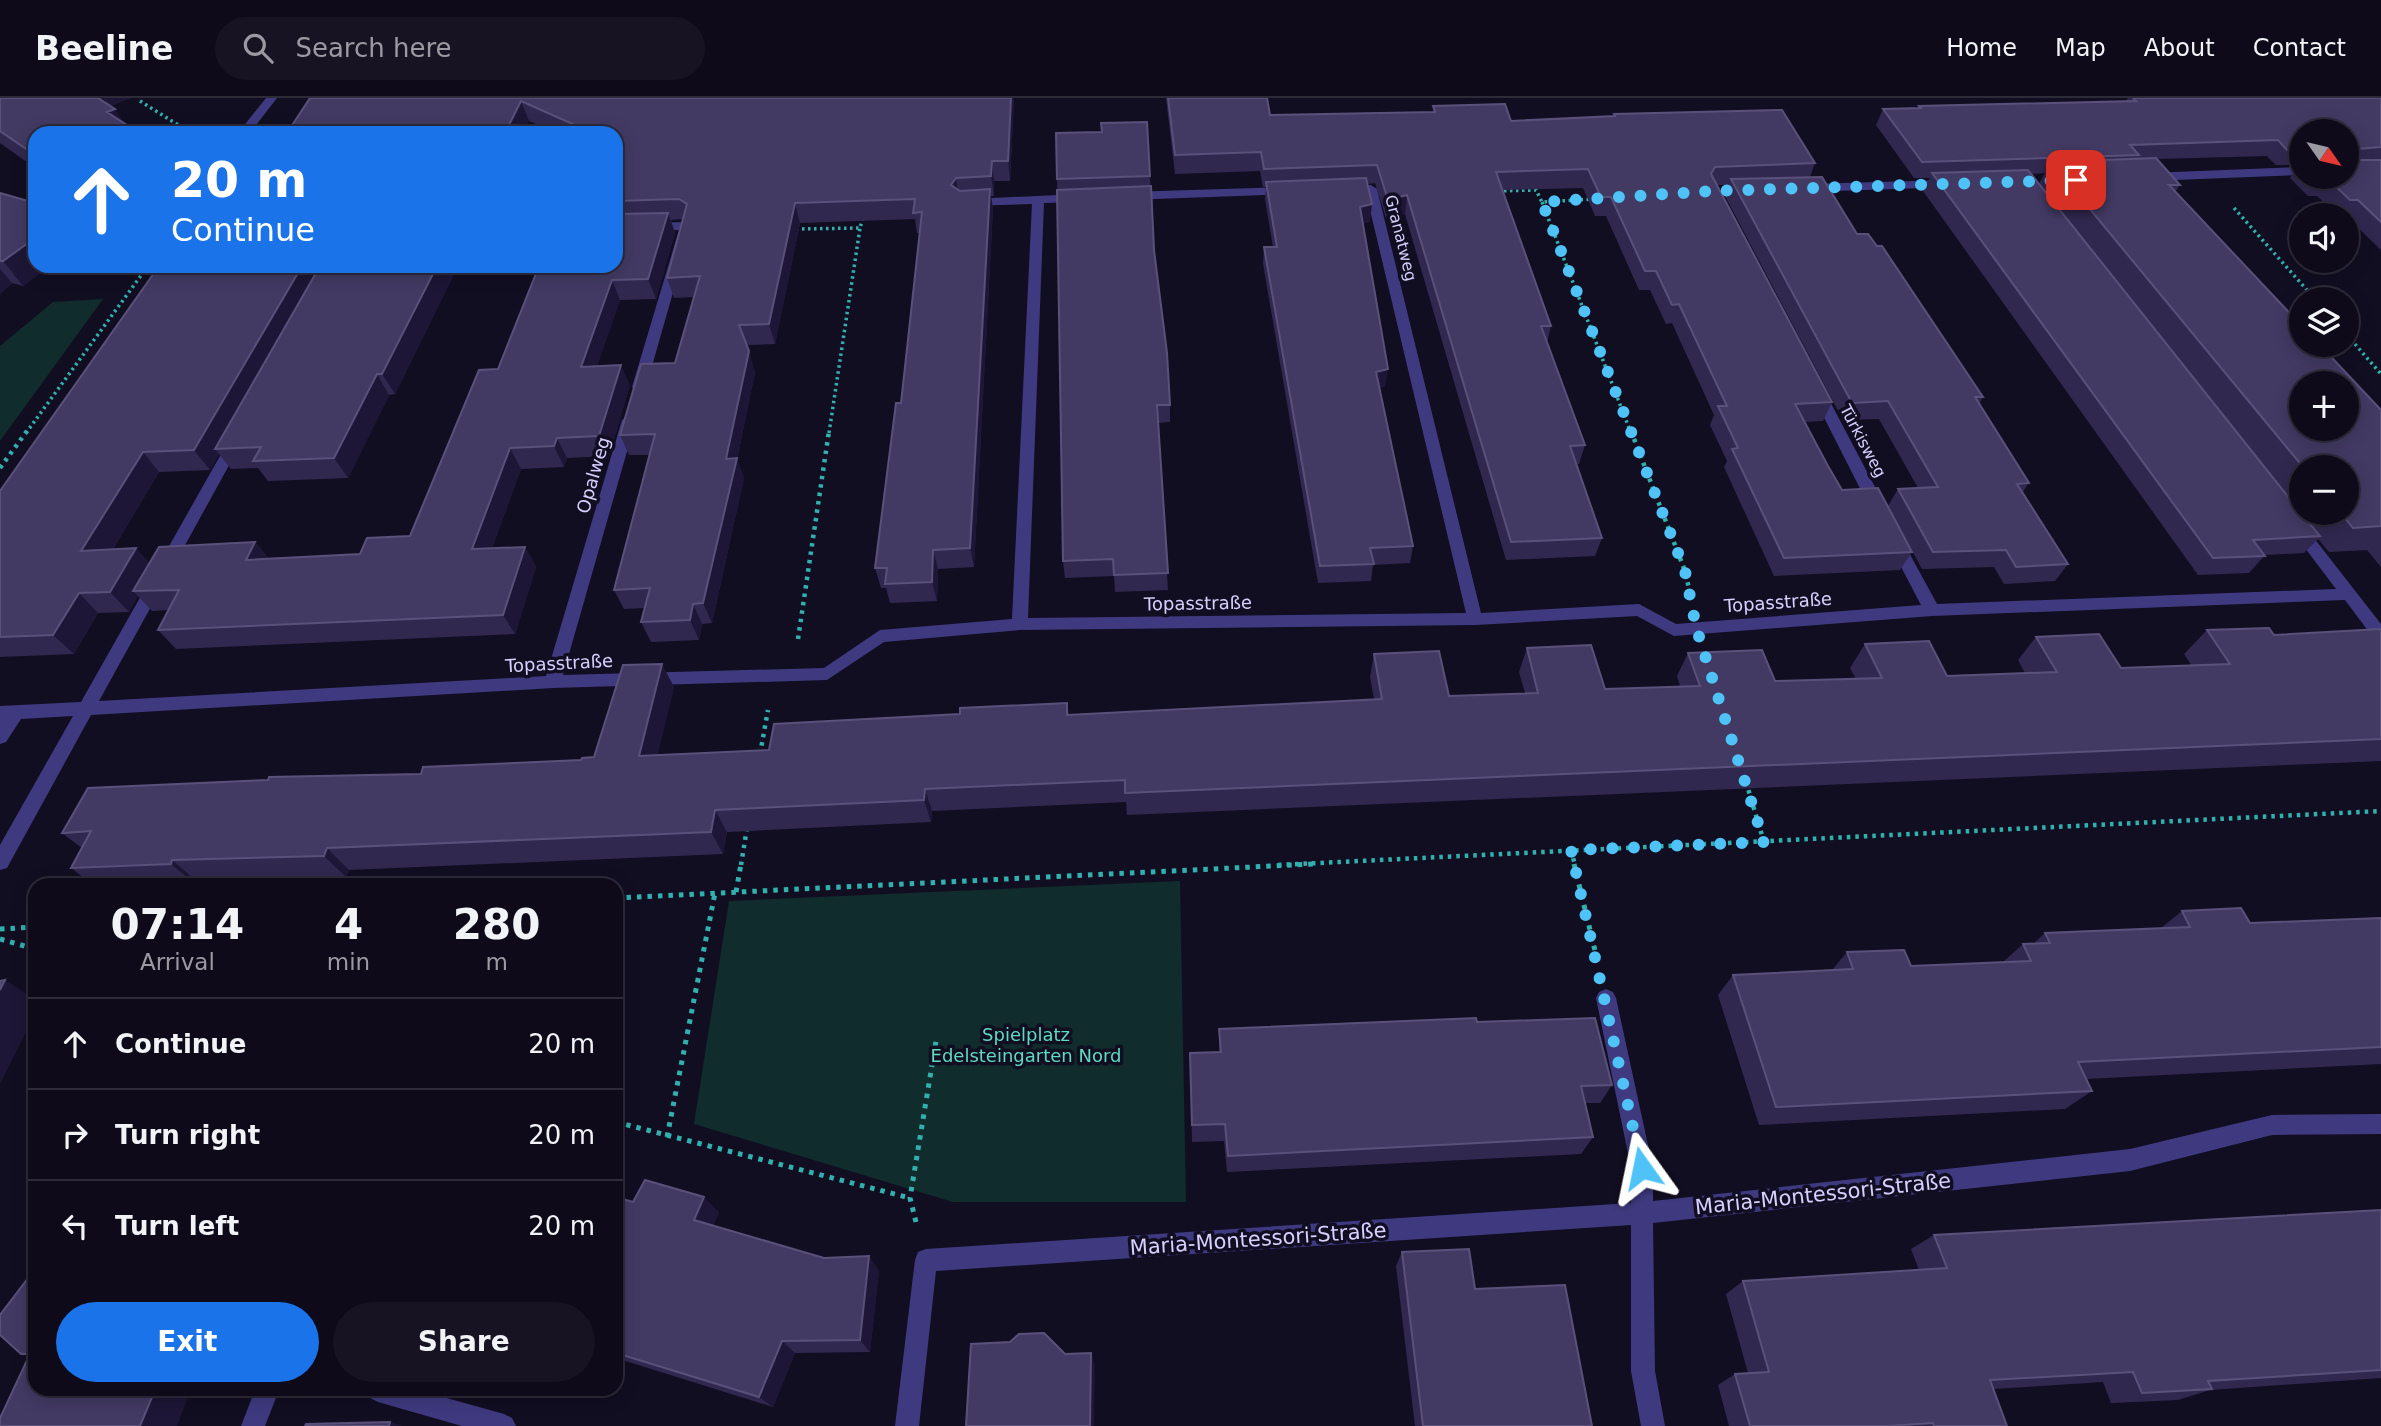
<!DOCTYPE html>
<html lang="en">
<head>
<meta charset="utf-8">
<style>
	:root { --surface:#0e0a1a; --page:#171323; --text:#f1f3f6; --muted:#9b9aa2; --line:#2e2b39; --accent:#1a73e8 }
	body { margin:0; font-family:"DejaVu Sans",sans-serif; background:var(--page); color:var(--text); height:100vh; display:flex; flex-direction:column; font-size:26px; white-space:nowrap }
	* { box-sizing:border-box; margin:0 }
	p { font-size:23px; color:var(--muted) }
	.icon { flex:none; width:38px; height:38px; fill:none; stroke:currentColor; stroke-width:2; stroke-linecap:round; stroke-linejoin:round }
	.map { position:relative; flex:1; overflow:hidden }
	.details { position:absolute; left:28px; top:780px; width:595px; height:518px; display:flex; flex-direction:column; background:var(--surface); border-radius:21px; box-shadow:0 4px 18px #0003,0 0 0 2px var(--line) }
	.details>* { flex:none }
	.hud { position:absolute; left:28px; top:28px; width:595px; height:147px; border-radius:21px; box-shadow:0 4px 18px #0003,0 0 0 2px var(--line); background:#1a73e8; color:#fff; overflow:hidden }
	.needle { width:46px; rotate:124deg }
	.controls { position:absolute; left:2289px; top:21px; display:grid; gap:14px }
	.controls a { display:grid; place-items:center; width:70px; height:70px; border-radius:50%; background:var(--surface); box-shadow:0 4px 18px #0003,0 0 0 2px var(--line); font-size:35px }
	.pin { position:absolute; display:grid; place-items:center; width:60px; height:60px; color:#fff; margin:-30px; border-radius:14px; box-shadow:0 4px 10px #0006 }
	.me { position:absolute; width:77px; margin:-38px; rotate:348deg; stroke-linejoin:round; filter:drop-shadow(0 0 5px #0008) }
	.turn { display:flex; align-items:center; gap:24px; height:147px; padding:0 28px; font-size:32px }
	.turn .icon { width:91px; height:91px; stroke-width:2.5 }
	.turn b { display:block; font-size:49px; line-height:60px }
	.eta { display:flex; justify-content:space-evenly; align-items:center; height:119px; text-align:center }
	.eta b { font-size:42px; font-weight:600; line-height:49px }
	.action { display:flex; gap:14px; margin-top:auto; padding:14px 28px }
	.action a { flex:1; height:80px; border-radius:42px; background:var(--accent); color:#fff; font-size:28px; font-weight:600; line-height:80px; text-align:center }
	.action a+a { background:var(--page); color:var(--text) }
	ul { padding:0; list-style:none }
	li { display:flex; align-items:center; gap:21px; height:91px; padding:0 28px; border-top:2px solid var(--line) }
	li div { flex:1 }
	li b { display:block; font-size:26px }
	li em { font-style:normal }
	header { display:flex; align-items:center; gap:42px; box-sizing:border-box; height:98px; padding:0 35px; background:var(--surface); border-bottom:2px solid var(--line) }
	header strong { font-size:33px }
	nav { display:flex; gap:38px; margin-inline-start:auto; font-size:24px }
	.search { width:490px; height:63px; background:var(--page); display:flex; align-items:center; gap:18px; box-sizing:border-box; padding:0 24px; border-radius:38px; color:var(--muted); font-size:26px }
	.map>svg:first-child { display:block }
	.green { fill:#112c2c }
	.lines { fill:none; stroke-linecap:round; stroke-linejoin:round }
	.path-far2 { stroke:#31b1ae; stroke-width:3.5; stroke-dasharray:2.5 3.5; stroke-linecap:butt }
	.path-far1 { stroke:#31b1ae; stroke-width:4.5; stroke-dasharray:3.5 5; stroke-linecap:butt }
	.path { stroke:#31b1ae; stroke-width:5; stroke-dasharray:4.5 6; stroke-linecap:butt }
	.minor { fill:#3f3a80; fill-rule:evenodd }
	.wall { fill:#312850; fill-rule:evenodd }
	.shaded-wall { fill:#1d1636 }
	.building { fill:#423a63; stroke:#5a517b; stroke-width:2; fill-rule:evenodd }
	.route { stroke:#4fc3f7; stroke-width:12; stroke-dasharray:0 21.6 }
	.labels { text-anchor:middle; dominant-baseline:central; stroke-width:7; stroke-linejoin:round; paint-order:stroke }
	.far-street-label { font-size:16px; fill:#d7d0fe; stroke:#120e22 }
	.street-label { font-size:18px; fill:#d7d0fe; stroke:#120e22 }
	.park-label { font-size:18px; fill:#5edcc1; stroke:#120e22 }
	.near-street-label { font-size:21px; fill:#d7d0fe; stroke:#120e22 }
</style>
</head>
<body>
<header>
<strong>Beeline</strong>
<div class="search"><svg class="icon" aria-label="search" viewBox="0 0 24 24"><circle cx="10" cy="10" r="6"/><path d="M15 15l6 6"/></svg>Search here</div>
<nav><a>Home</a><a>Map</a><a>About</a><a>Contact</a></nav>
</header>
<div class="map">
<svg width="2381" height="1328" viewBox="0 0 2381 1328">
	<rect width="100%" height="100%" fill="#120e22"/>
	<path class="green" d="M103,201L0,343V248L53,204Z
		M1180,783L1186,1104H953L694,1026L729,803Z"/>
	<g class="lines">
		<path class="path-far2" d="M140,3L191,35
			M1498,93L1536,92L1542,104L1593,101
			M1542,104L1631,335
			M2234,110L2315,201
			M796,131L860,130L863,119
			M2347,237L2381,276
			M26,335L148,168
			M829,335L860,130"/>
		<path class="path-far1" d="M1631,333L1685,473L1690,495
			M0,370L27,333
			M798,541L829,333
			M760,656L768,612
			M1746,684L1764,744
			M1571,752L1575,767
			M741,767L747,730
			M1278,767L2381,713"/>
		<path class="path" d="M1574,766L1598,865
			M736,794L741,766
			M616,800L1314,766
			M0,831L35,829
			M0,841L35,851
			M616,1024L910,1100
			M667,1039L715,795
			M916,1124L910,1100L936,943"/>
		<path class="minor" d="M266,0H277L250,35H238Z
			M2301,69V77L2149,83L2143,79L2149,75Z
			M1950,82L1954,83V89L1807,94L1801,90L1807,86Z
			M1371,87L1377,91L1481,515L1639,506L1676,526L1921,507L1888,444L1896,439L1901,440L1937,506L2336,491L2290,430L2298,425L2303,426L2381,526V544L2375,542L2345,502L1932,518L1674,538L1637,518L1475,527L1020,532L884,544L827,582L553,590L91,617L7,770L0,772V747L73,618L21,621L6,644L0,646V608L81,604L229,342L236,337L243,342L99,603L546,578L622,322L629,317L636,322L563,577L824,570L880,532L1012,521L1032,106L967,108L965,105L971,101L1079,96L1085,100L1079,104L1044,105L1028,520L1466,515L1366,95L1345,96L1339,92L1345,88Z
			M1289,89L1295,93L1293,96L1128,102L1122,98L1128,94Z
			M686,124L692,128L646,289L644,292H634L632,289L679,132L616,134V126Z
			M1817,288L1824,292L1886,410L1883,414L1878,415L1870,410L1810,292Z
			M1606,891L1613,894L1616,900L1653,1070V1103L2130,1051L2272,1017L2381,1016V1036L2272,1037L2130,1073L1653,1125L1655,1273L1665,1328H1641L1631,1273V1127L936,1173L919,1328H895L915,1162L918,1154L926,1151L1631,1105V1070L1596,900L1599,894Z
			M255,1292H279L265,1328H241Z
			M366,1292H418L504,1316L512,1320L516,1328H462L378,1304L370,1300Z"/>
	</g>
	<path class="wall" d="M0,0H130L111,8L125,26L35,35V70L0,45Z
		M310,0H1014L1010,83H994V98H991L993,111L974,469L938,471L937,503L890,505L886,490H881L875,470L901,305L920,135H917L915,121L800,125L775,246L746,247L755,274L737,362L744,380L712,525L702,526L699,542L651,544L641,524L645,510L624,511L614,492L649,357H629L620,337L675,265L694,199L674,200L667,180L682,121L671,122L675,135L656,201L620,202L597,268L630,287L609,358L567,360L564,369L521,371L492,450L525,449L536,469L515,536L176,551L158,532L168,512L152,513L138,498L129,514L98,515L74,556L0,559V393L458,168L395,296L389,297L348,380L268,383L258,370L231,371L219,356L210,372L159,374L113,451L150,465L255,444L268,460L360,456L410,438L498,271L616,168V35H556L529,23Z
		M1166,0H1267L1270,17L1433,14V8L1511,23L1614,19V16L1815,65L1810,79L1857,136L1983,299L1979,306L2029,385L2022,395L2068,466L2055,483L2004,486L1994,469L1922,471L1888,408L1898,391L1918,390L1879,321L1843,322L1725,98L1729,87H1717L1832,304L1823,323L1805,324L1828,368L1842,392L1912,454L1900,472L1774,478L1724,369L1727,363L1710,327L1714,317L1672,225L1666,226L1650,192H1639L1606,118H1595L1583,90L1502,92L1551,228L1547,245L1585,347L1579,366H1576L1602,440L1595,458L1506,462L1405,116L1386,120L1375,85L1367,86L1370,124L1363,125L1385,288L1379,290L1413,448L1410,465L1373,467L1371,483L1318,485L1263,166L1264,149H1273L1265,101L1266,89H1263L1260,73L1175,76Z
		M2128,0H2381V152L2347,119V117H2337L2317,98H2308L2290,80L2299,67H2276L2267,58L2157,61L2180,87L2175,94L2381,312V469L2367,452L2329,454L2318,441L2304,455L2265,457L2249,475L2198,477L1923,93L1930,80H1914L1876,27L1883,11L1918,10L1919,8L2126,3ZM2301,33L2347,79H2301ZM2045,75L2039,86L2031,76ZM2301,369H2347V415H2301Z
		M1147,24L1154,152L1170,307V324L1158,325L1168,492L1115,494L1114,478L1065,480L1063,463L1057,81L1102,34Z
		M0,95L35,168H50L23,188L12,185L0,196Z
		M2381,531V663L1127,717L1126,704L932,713L931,724L727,734L723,756L349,772L346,779L198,784L196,787L184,788H94L71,770L82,750L62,735L421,676L581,662L594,659L674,589L657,657L769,652L960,616L1067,605L1069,617L1374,601L1370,579L1374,556L1449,598L1525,595L1519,574L1527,550L1605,591L1680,588L1677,578L1688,555L1775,583L1856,581L1850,570L1865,546L1947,578L2025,575L2018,562L2036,539L2121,570L2192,568L2184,556L2207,532L2274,537Z
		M2182,813L2250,825L2381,820V966L2086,981L2092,993L2065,1011L1759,1027L1718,897L1733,877L1832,872L1847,854L1911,868L2003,864L2023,846H2033L2045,835L2161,830Z
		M1477,924L1612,987L1600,1005H1585L1593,1039L1581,1056L1227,1074L1224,1043L1192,1044L1190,955L1219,954V931Z
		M616,1099L633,1104L719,1114L713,1128L824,1160L879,1172L870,1254L795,1255L773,1309L616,1260Z
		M2381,1112V1280L2210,1292L2178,1302L2111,1305L2103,1284L1994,1291L2007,1328H1729L1718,1287L1735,1276L1748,1275L1726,1196L1743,1183L1919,1172L1911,1151L1934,1137Z
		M1402,1154L1475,1191L1592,1328H1415L1396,1168Z"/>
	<path class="shaded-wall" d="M90,0H130L102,12Z
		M1011,0H1014L1010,83L1008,63Z
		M521,3L529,23L523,35H505Z
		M115,11L131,35L107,14Z
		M992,63L994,83V98L991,78Z
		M956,80L959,100L951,87Z
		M990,91L993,111L974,469L970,450Z
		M1407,97L1405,116L1386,120L1388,102Z
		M795,105L800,125L775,246L769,226Z
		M1372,106L1370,124L1358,127L1360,109Z
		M668,115L675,135L656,201L648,181Z
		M35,140V168H50L23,188L3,163Z
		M302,168H326L215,351L219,356L210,372L194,352Z
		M437,168H458L395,296L382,276Z
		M0,171L12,185L0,196Z
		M612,182L620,202L590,289L581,269Z
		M749,253L755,274L737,362L744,380L712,525L703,505L726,361Z
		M621,267L630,287L609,358L599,338Z
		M1388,271L1385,288L1373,291L1376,274Z
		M377,276L389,297L348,380L334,360Z
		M557,340L567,360L564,369L554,348Z
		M510,350L521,371L484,471L472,451Z
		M143,354L159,374L100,472L81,453Z
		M255,444L271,464L246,462Z
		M525,449L536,469L515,536L503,517Z
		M136,450L154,470L133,493L138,498L129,514L110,494Z
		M933,452L938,471L937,503L932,484Z
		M79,495L98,515L74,556L53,537Z
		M693,506L702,526L699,542L690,522Z
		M662,566L674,589L652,680L639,658Z
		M925,691L932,713L931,724L924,702Z
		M715,712L727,734L723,756L711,734Z
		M327,750L349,772L346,779L324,758Z
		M172,762L198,784L196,787L171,766Z
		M5,882L35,901V916L0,986V892Z
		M704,1099L719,1114L709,1137L694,1122Z
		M869,1158L879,1172L870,1254L860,1242Z
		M782,1243L795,1255L773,1309L759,1299Z
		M1091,1255L1095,1267L1094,1328H1090Z
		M155,1292H191L177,1328H140Z
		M390,1324L403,1328H389Z"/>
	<path class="building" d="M0,0H98L115,11L107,14L139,35H35V57L0,33Z
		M310,0H1011L1008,63H992L991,78L956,80L951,87L960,93L990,91L970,450L933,452L932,484L885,486L887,470H875L896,305H901L922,114L913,115L915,101L795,105L769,226L739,227L749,253L726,361L737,360L703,505L693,506L690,522L641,524L650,490L614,492L655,336L620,337L641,266L675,265L700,178L667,180L687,106L679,101L616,103V35H582L584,31L521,3L505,35H287Z
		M1168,0H1267L1270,17L1435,14L1433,8L1505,6L1511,23L1615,18L1614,16L1782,12L1815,65L1715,69L1711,76L1832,304L1795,306L1828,368L1842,392L1878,390L1912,454L1784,460L1732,351L1738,350L1718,308H1727L1679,206L1672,207L1656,173H1645L1611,99H1601L1588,71L1496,74L1551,228H1541L1585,347L1570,348L1602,440L1511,444L1407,97L1388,102L1377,67L1264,71L1261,54L1175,57Z
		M2133,0H2381V49L2357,51L2356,59L2359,62H2381V124L2358,102H2350L2329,82H2320L2316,79H2347V33H2301V52H2287L2278,42L2130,47L2139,57L1922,64L1883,11L1921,10L1919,8L2136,3Z
		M1147,24L1150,78L1057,81L1056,35L1102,34L1101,25Z
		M2156,60L2180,87H2169L2301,227V247H2320L2381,312V428L2353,430L2341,415H2347V369H2303L2051,64ZM2301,285H2347V331H2301Z
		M2028,72L2301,415L2320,438L2253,442L2265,458L2213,460L1932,75Z
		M1822,79L1857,136H1868L1877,148H1882L1983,299H1975L2029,385L2017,386L2068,466L2016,469L2006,452L1933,454L1898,391L1938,389L1888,303L1852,305L1731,81Z
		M1366,80L1372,106L1360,109L1388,271L1376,274L1413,448L1370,450L1374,466L1320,468L1264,149H1277L1266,84Z
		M1151,88L1154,152L1167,255L1170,307H1157L1168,475L1114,477L1113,461L1063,463L1057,92Z
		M0,95L35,105V140L3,163H0Z
		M668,115L648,181L612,182L581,269L621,267L599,338L557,340L554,348L510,350L472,451L525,449L503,517L158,532L179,492L133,493L159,449L255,444L246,462L360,456L367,440L410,438L479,272L498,271L539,168H616V116Z
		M159,168H302L194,352L143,354L81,453L136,450L110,494L79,495L53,537L0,539V393Z
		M320,168H437L382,276H377L334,360L253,363L261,349L215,351Z
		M2269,530L2274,537L2381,531V641L1125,695V682L925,691L924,702L715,712L711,734L327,750L324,758L172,762L171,766L71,770L91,733L62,735L88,690L268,682L269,679L421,676L423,669L581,662L582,660L594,659L623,567L662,566L639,658L769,652L774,626L960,616V610L1067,605V617L1382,601L1374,556L1439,553L1449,598L1538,595L1527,550L1591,547L1605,591L1700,588L1688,555L1762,552L1775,583L1882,580L1865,546L1929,543L1947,578L2057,574L2036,539L2099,536L2121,570L2230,566L2207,532Z
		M2241,810L2250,825L2381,820V949L2078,964L2092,993L1776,1009L1733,877L1853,871L1847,854L1904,852L1911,868L2031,863L2023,846L2050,845L2045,835L2190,829L2182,813Z
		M5,882L0,892V883Z
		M1476,920L1477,924L1595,920L1612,987L1581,988L1593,1039L1228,1058L1225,1026L1192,1027L1190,955L1221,954L1219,931Z
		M645,1082L704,1099L694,1122L824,1160L869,1158L860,1242L782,1243L759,1299L616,1255V1099L633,1104Z
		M2381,1112V1272L2208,1283L2212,1291L2142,1295L2133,1274L1990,1282L2007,1328H1934L1933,1325L1887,1328H1750L1735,1276L1769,1274L1743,1183L1947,1170L1934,1137Z
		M1469,1151L1475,1191L1565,1187L1592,1328H1423L1402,1154Z
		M35,1171V1292H155L140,1328H0V1320L30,1256H21L0,1237V1217Z
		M1044,1235L1065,1256L1091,1255L1090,1328H966L971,1246L1010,1244L1019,1236Z
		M390,1324L389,1328H305L306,1326Z"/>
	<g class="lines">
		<path class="route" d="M1642,1070L1571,752L1764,744L1696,529L1685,473L1542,104L1713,93L2076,82"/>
	</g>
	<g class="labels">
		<g class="far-street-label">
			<text transform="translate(1401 140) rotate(76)">Granatweg</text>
			<text transform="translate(1863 343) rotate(62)">Türkisweg</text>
		</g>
		<g class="street-label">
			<text transform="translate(593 377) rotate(-74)">Opalweg</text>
			<text transform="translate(1778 504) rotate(-4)">Topasstraße</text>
			<text transform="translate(1198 505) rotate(-1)">Topasstraße</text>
			<text transform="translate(559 565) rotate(-3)">Topasstraße</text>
		</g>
		<g class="park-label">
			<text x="1026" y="936">Spielplatz<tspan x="1026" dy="21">Edelsteingarten Nord</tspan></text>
		</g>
		<g class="near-street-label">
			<text transform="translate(1823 1096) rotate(-6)">Maria-Montessori-Straße</text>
			<text transform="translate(1258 1141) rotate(-4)">Maria-Montessori-Straße</text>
		</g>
	</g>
</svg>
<div class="controls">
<a><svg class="needle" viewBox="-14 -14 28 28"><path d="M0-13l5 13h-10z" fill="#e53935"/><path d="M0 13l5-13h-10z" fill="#9b9aa2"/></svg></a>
<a><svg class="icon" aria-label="sound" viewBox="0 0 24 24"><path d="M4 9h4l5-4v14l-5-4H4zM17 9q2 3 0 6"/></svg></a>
<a><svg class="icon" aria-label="layers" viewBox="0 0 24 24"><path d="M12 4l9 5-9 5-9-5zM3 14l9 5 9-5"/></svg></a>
<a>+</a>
<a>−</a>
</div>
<div class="pin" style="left:2076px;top:82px;background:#d93025"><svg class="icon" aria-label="arrive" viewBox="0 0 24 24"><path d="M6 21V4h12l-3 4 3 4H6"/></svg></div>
<svg class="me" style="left:1642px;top:1070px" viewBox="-20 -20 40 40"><path d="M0-17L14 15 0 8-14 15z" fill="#4fc3f7" stroke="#fff" stroke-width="4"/></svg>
<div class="hud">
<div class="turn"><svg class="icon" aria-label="ahead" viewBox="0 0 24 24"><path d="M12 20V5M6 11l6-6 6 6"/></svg><div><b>20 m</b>Continue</div></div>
</div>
<section class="details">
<div class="eta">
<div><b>07:14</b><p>Arrival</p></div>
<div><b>4</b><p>min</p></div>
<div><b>280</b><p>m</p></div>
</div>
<ul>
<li><svg class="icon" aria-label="ahead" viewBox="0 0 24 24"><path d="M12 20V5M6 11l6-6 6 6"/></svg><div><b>Continue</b></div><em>20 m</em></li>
<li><svg class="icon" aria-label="right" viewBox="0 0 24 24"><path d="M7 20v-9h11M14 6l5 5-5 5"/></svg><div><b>Turn right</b></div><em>20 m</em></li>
<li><svg class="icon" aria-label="left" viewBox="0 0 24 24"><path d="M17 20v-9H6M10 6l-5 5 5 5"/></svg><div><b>Turn left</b></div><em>20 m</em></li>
</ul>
<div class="action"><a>Exit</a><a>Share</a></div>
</section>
</div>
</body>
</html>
